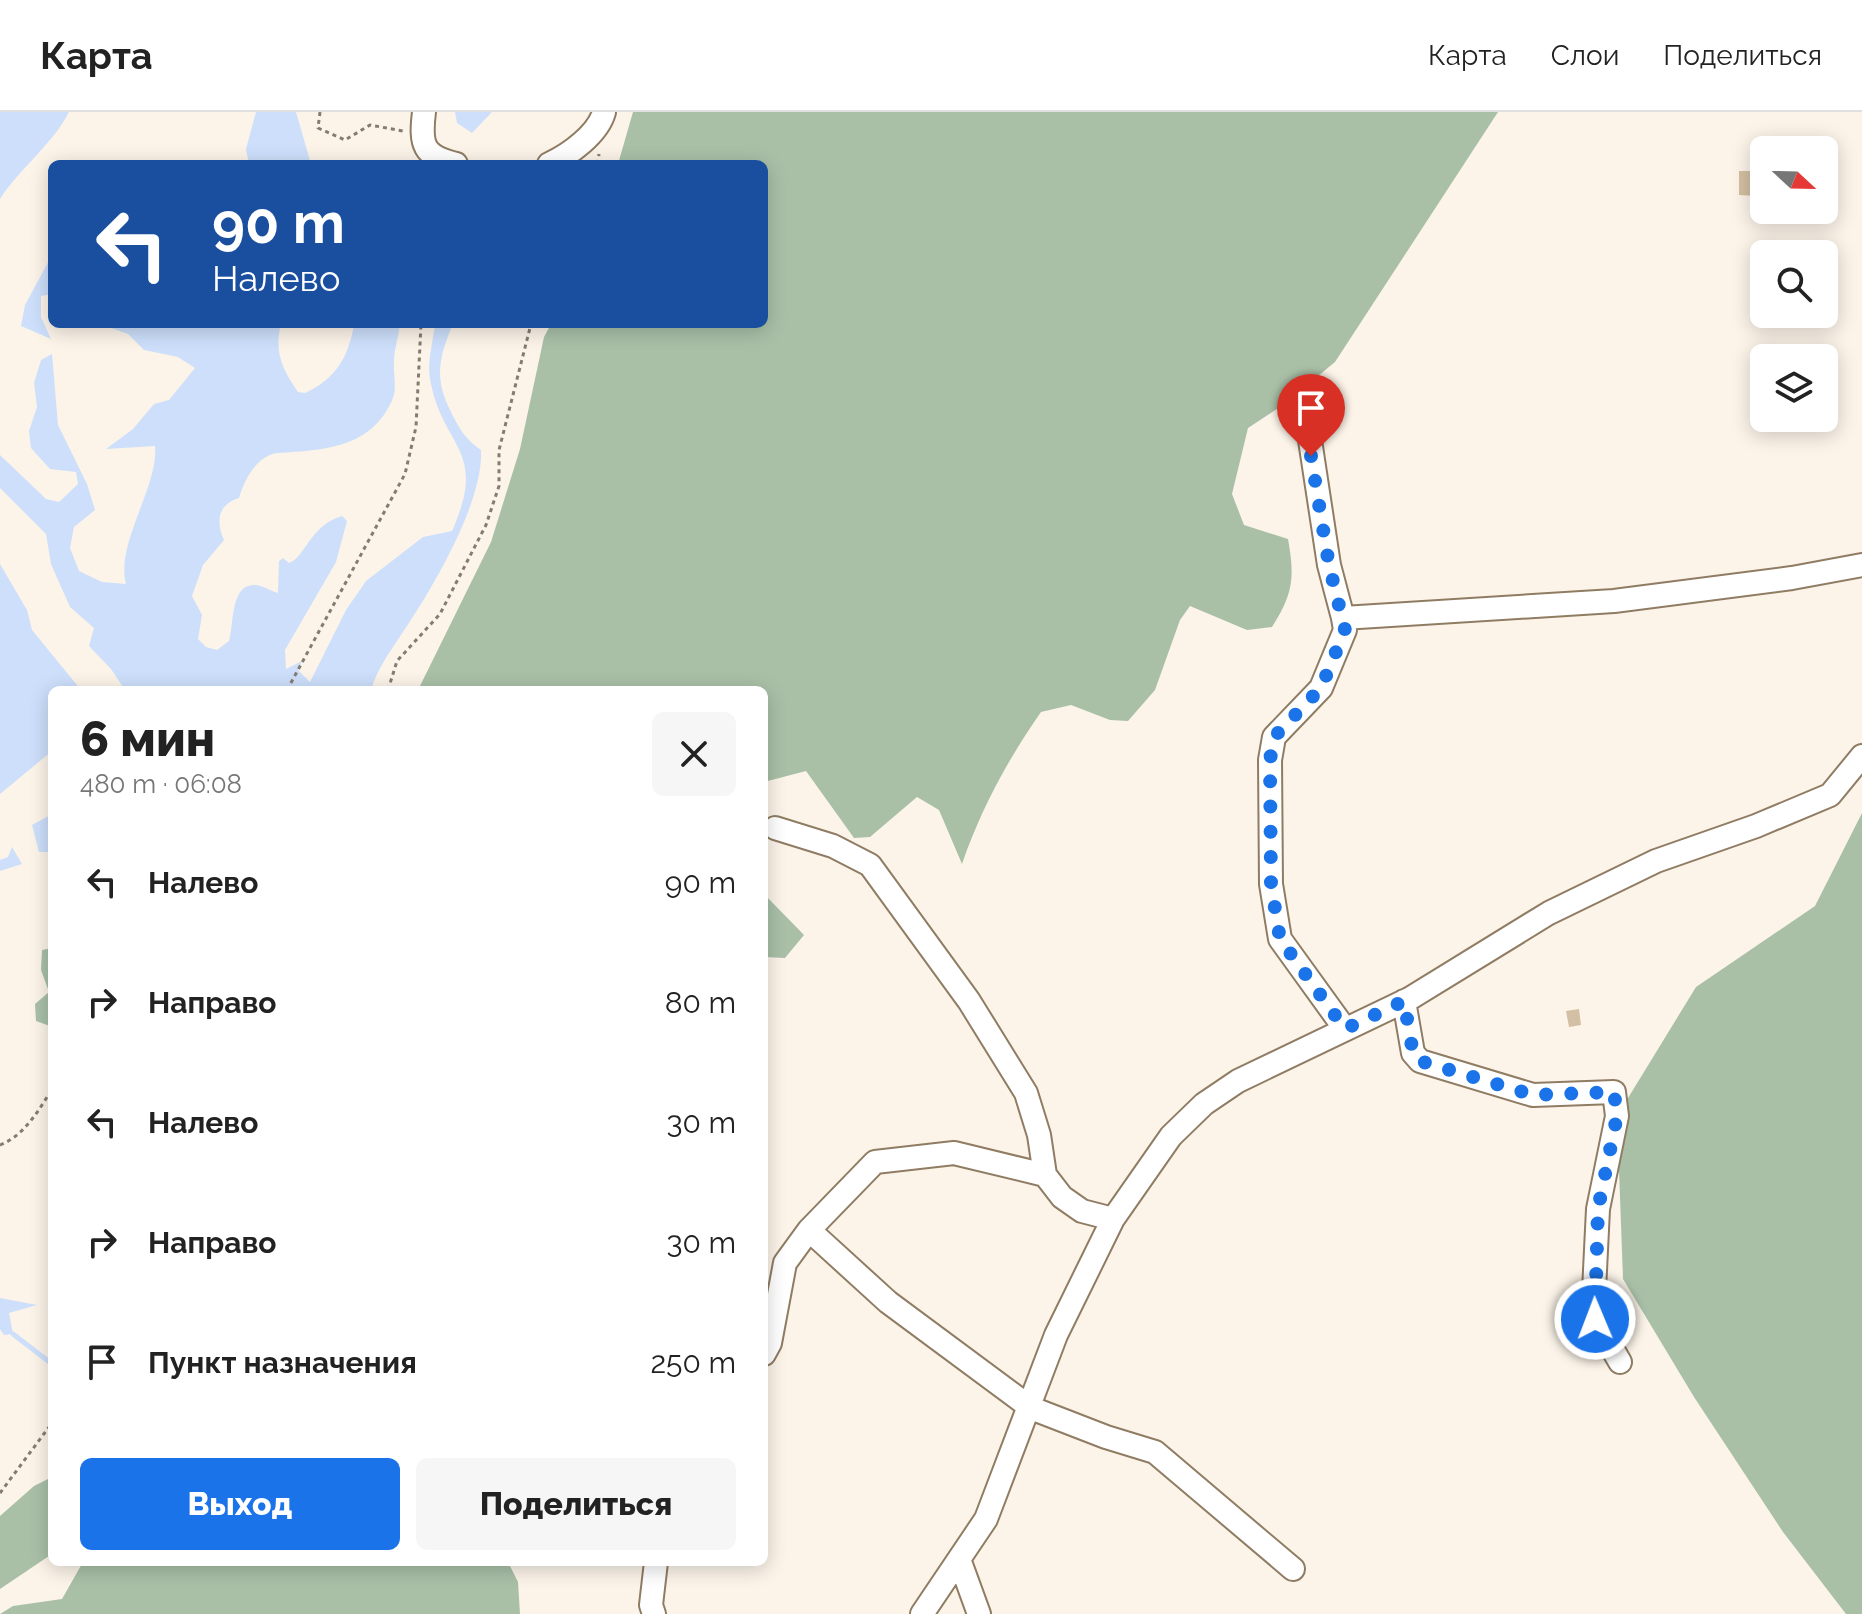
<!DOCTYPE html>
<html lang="ru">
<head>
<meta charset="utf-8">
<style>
	:root { --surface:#fff; --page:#f6f6f6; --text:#222; --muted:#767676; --line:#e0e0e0; --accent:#1a73e8 }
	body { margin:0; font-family:Raleway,sans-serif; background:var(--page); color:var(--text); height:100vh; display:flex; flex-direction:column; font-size:30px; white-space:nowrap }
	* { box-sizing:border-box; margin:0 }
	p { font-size:26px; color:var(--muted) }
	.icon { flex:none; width:44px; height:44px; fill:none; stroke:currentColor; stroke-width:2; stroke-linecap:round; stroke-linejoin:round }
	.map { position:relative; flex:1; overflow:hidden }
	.panel { position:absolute; left:48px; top:574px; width:720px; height:880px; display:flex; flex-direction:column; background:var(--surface); border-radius:12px; box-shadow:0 4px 20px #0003 }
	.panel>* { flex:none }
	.guide { position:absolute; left:48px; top:48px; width:720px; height:168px; border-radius:12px; box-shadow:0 4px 20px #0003; background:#1a4fa0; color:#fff; overflow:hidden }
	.needle { width:52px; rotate:112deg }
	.controls { position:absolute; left:1750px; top:24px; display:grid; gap:16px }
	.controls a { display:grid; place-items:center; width:88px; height:88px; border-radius:12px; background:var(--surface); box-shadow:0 4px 20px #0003; font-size:40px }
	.pin { position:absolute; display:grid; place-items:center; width:68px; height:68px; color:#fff; margin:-82px -34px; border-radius:50% 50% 50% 0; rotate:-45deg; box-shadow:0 0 8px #0007 }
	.pin .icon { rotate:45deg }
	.me { position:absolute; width:88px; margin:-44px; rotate:359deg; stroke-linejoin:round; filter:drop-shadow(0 0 6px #0008) }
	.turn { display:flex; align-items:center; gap:28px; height:168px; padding:0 32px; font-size:36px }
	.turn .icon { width:104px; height:104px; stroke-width:2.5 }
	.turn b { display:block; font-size:56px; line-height:68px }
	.round { display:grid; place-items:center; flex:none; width:84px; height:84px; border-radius:12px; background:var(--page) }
	.summary { display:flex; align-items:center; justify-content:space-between; height:136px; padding:0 32px }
	h1 { font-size:48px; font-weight:800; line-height:60px }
	.action { display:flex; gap:16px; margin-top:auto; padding:16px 32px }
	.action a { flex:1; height:92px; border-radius:12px; background:var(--accent); color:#fff; font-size:32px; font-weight:800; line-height:92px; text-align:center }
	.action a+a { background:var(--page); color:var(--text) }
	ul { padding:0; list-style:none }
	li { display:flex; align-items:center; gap:24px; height:120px; padding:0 32px }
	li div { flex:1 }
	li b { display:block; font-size:30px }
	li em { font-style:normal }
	header { display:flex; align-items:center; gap:48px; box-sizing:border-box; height:112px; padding:0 40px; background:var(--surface); border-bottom:2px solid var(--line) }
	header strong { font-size:38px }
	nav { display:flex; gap:44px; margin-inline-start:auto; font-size:28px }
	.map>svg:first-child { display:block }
	.forest { fill:#a9c0a7 }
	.water { fill:#cddffb }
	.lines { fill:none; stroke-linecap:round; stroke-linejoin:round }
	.stream { stroke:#cddffb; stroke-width:5 }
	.building { fill:#d3bfa3 }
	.minor-casing { stroke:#8f7c63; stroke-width:26 }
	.path { stroke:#847c72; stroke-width:3; stroke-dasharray:4 4; stroke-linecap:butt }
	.minor { stroke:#fff; stroke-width:22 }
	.route { stroke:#1a73e8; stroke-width:14; stroke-dasharray:0 25.2 }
</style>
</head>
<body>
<header>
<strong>Карта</strong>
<nav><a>Карта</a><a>Слои</a><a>Поделиться</a></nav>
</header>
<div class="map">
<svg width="1862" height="1502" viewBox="0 0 1862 1502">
	<rect width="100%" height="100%" fill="#fcf4e9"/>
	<path class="forest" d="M633,0H1498L1335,250L1283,293L1248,316L1232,382L1244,413L1288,427C1295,466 1293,482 1272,515L1247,518L1190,494L1180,508L1155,578L1128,609L1110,608L1071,593L1041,600C1008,647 981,697 962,752L939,698L917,685L870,725L854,726L806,659L764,670V578H418L491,430L520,337L544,225L551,212H764V52H618Z
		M1862,701V1502H1846L1783,1420L1694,1285L1623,1167L1617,1004L1696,875L1815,794Z
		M764,782L804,823L785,846L764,845Z
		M52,836V925L50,914L36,909L35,892L49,880L41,858L42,838Z
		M52,1365V1437L49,1444L0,1477V1404L34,1374Z
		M83,1450H508L518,1470L520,1502H0L13,1494L62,1487Z"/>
	<path class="water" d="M0,0H69C52,33 20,56 0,87Z
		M256,0H296L311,52H249L246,37Z
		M455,0H492L472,21L457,11Z
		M52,143V182L41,184V205L51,227L21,214L25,193Z
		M100,212H281C274,240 282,257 298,280L305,281C336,267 349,244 354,212H400C399,224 394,237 394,249C393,261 397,275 393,286C372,337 323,338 278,341C257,343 244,368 239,386C217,393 216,410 224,428L203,453L192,484L202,503L198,527L206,535L217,538L229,529C234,514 230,474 253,473C260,472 271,479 278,481L279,449L283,446L289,451C305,446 310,413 342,404L347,409L336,450L285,538L286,557L302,549L298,558L310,570L346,498L366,469L423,425L452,419C489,336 442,337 430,267C427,249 433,231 435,212H453C439,245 434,266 450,298C459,316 464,326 481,338C484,392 428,484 397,529C386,545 377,559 371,578H125L111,557L89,534L94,516L70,495L51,452L46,422L0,376V343L46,387L59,390L78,372L76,360L50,357L31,336L29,319L37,295L34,271L41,248L52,242L58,313L87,372L95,398L74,415L70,436L79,459L102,470L126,472C115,432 159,374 155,334L106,337L133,317L154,292L169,288L195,256L178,245L144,238L128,222Z
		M0,452L27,498L32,518L81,578H52V639L0,682Z
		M52,702V740H39L32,713Z
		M12,735L22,752L0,759V748L8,745Z
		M0,1186L37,1193L9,1201L13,1222L4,1223L0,1217Z"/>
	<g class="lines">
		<path class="stream" d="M13,1222L52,1252"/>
	</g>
	<path class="building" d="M1824,41H1838L1837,69H1824Z
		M1739,59H1755V84L1739,83Z
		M1579,897L1581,913L1569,915L1566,899Z"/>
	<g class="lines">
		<g class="minor-casing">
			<path id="minor" d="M424,0C420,33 423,44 456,52
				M549,52C569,43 598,22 604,0
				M1308,315L1329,453L1343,506L1614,489L1792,466L1862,453
				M1343,506L1345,518L1321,576L1274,625L1270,648L1271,772L1280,827L1345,917
				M775,716L833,734L870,753L969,889L1026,981L1039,1023L1045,1063L1062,1085L1082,1099L1113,1107
				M1404,889L1413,941L1420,949L1533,983L1614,980L1617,1004L1598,1097L1594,1179L1595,1207L1620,1250
				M1045,1063L954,1041L875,1050L809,1118L888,1190L1031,1296L1106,1325L1155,1340L1293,1457
				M764,1242L770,1231L785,1151L809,1118
				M959,1447L979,1502
				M654,1502L651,1493L656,1450
				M922,1502L986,1407L1056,1223L1113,1107L1171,1024L1204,992L1238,969L1409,887L1549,801L1656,749L1756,714L1830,683L1862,644"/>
		</g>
		<path class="path" d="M320,0L318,16L345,28L370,13L403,19
			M598,52L599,42
			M287,578L405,362L416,315L421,212
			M388,578L397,549L440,502L486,413L499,374V338L531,212
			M0,1033C24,1024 39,998 52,977
			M0,1381L52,1311"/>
		<use href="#minor" class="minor"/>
	</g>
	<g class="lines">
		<path class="route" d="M1311,344L1329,453L1345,518L1321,576L1274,625L1270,648L1271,772L1280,827L1345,917L1404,889L1413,941L1420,949L1533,983L1614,980L1617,1004L1598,1097L1595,1207"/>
	</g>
</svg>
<div class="controls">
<a><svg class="needle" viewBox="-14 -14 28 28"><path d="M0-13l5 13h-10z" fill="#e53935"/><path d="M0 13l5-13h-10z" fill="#767676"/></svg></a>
<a><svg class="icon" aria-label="search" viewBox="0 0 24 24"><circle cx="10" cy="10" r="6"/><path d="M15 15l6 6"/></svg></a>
<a><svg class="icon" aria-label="layers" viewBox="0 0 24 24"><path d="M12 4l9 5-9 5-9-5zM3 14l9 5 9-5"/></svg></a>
</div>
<div class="pin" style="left:1311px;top:344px;background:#d93025"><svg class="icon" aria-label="arrive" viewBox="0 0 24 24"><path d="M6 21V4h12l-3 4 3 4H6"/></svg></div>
<svg class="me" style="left:1595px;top:1207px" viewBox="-20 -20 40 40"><circle r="17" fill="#1a73e8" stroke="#fff" stroke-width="3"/><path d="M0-11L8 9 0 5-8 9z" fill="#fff"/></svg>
<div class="guide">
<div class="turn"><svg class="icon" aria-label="left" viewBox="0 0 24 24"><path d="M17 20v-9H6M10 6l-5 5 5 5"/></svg><div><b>90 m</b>Налево</div></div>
</div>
<section class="panel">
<div class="summary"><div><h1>6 мин</h1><p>480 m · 06:08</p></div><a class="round"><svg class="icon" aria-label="close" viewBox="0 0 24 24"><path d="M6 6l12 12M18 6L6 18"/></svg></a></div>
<ul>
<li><svg class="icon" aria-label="left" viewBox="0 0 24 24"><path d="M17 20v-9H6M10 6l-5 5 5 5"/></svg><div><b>Налево</b></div><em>90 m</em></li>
<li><svg class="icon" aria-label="right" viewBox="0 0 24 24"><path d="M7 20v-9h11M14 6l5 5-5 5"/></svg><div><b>Направо</b></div><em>80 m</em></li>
<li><svg class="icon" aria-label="left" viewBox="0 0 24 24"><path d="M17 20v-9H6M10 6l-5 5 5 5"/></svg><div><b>Налево</b></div><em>30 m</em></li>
<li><svg class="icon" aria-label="right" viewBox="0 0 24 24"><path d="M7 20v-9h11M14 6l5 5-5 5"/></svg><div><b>Направо</b></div><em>30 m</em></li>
<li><svg class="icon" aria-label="arrive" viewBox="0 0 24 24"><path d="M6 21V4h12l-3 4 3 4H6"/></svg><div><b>Пункт назначения</b></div><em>250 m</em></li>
</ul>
<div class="action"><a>Выход</a><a>Поделиться</a></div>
</section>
</div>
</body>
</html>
